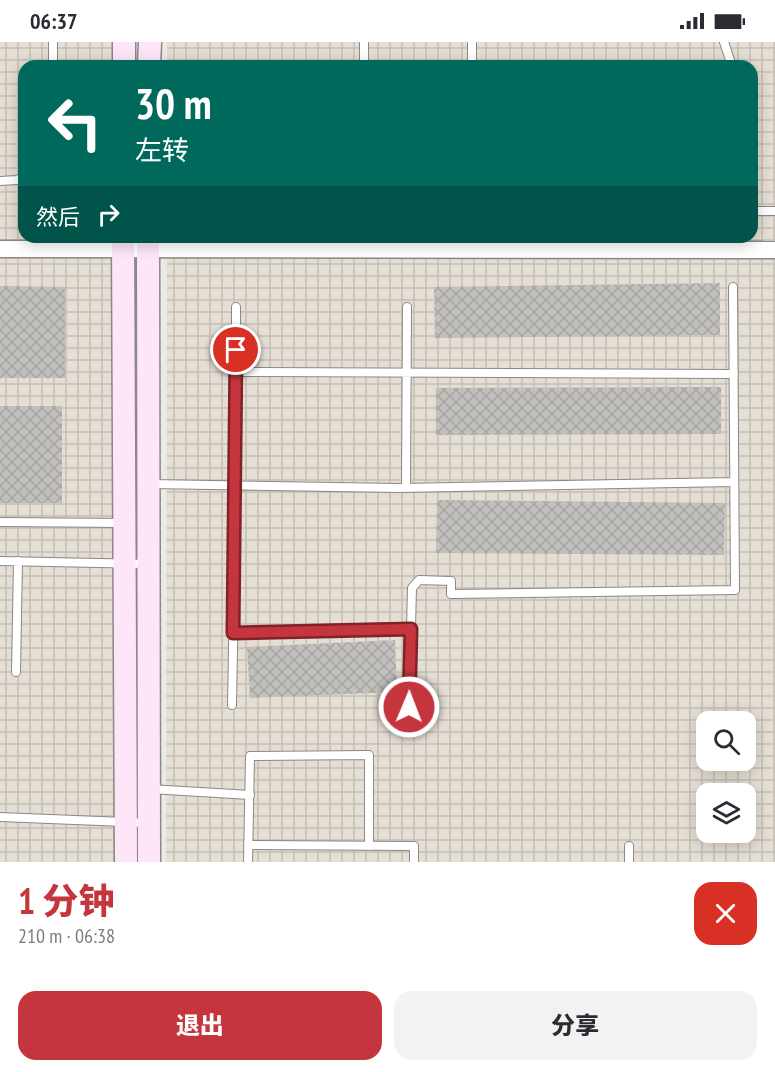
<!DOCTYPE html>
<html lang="zh">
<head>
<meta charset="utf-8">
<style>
	:root { --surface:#fff; --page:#f2f2f3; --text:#2b2b33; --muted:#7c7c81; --accent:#c5353e }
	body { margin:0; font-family:"PT Sans Narrow","Noto Sans SC",sans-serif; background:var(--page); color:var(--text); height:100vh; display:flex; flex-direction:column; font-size:22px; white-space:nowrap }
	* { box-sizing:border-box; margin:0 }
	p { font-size:20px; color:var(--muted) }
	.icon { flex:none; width:33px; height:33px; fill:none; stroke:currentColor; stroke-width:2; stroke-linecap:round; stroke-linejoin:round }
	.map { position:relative; height:820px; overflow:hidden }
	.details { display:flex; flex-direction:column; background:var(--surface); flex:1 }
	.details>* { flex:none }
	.guide { position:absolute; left:18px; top:18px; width:740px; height:183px; border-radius:18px; box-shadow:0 3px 15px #0003; background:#00695c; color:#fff; overflow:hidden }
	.buttons { position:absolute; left:696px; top:669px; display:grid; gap:12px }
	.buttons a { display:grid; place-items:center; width:60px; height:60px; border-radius:12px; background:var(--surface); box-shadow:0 3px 15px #0003; font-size:30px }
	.pin { position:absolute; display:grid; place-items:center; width:51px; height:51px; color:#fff; margin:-26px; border:3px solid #fff; border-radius:50%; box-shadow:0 2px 6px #0007 }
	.me { position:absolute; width:66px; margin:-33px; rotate:1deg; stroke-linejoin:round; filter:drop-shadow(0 0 4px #0008) }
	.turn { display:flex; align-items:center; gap:21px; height:126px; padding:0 18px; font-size:27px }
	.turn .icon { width:78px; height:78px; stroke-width:2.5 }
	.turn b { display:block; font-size:42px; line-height:51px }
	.then { display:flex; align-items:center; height:57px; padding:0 18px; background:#0003; gap:12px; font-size:22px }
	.round { display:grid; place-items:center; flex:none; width:63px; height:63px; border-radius:18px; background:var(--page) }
	.summary { display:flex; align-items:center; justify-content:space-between; height:102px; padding:0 18px }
	h1 { font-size:36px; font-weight:800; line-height:45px; color:var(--accent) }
	.primary-button { display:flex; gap:12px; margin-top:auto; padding:12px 18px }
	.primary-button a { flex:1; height:69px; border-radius:18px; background:var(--accent); color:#fff; font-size:24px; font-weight:800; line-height:69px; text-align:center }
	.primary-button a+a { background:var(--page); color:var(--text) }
	.status { display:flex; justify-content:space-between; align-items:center; height:42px; padding:0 30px; background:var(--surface); direction:ltr }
	.status svg { height:16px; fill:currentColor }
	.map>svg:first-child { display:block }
	.industrial { fill:url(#industrial-grid); fill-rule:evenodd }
	.building { fill:url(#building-cross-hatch) }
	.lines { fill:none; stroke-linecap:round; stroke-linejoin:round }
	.lane-casing { stroke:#8b8885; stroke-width:10 }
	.street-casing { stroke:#8b8885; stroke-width:19 }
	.secondary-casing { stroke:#8b8885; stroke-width:25 }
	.lane { stroke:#fff; stroke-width:8 }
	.street { stroke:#fff; stroke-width:16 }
	.secondary { stroke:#fde6f8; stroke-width:22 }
	.route-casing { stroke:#802228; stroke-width:15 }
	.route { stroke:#c5353e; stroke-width:10 }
</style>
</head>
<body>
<div class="status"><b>06:37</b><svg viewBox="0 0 49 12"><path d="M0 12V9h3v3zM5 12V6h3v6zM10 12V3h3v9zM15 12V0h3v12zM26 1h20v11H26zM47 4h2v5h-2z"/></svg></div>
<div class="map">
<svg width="775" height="820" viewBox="0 0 775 820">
	<defs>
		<pattern id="industrial-grid" width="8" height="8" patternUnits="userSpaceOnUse" patternTransform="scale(1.5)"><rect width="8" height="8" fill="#e5ded4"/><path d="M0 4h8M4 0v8" fill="none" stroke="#c5bfb6"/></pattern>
		<pattern id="building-cross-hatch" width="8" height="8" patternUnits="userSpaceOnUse" patternTransform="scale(1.5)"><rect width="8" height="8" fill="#c2c0bc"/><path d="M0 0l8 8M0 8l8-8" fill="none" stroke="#a7a5a2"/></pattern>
	</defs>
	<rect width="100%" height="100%" fill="#eceae6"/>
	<path class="industrial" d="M0,0H120V24H24V195H119L121,820H0Z
		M167,0H775V820H166L167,195H752V24H167ZM706,680H746V718H706ZM706,752H746V790H706Z"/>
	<path class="building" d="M720,241V293L435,296L434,245Z
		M0,244L65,245V336H0Z
		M721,345V392L436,393V346Z
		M0,364H62V461H0Z
		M437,458L725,461L724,513L436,511Z
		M395,598L397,650L250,656L247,605Z"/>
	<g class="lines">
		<g class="lane-casing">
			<path id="lane" d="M53,0V24
				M364,0V24
				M472,0V24
				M724,0L732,24
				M0,139L17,138L24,134
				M752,169H775
				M364,195V207
				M236,330L734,332
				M150,442L399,446L734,440
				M406,446L407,265
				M0,480L124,481
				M0,519L148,522
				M233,591L411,587
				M16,630L18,519
				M232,663L236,443V265
				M409,665L412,546L419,538L451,539V552L735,548L733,245
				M150,747L250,753
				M0,775L149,781
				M248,803L414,804V820
				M629,804V820
				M248,820L250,714L369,713V804"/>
		</g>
		<g class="street-casing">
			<path id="street" d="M0,207L775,208"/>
		</g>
		<g class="secondary-casing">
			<path id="secondary" d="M124,24V0
				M149,24L150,0
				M123,195L126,820
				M148,195L149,820"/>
		</g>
		<use href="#lane" class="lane"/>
		<use href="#street" class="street"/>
		<use href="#secondary" class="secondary"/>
	</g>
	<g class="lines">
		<g class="route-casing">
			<path id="route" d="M236,308L233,591L411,587L409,665"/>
		</g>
		<use href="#route" class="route"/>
	</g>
</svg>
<div class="buttons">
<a><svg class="icon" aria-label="search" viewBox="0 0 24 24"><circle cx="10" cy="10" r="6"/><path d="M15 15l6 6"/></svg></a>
<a><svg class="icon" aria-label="layers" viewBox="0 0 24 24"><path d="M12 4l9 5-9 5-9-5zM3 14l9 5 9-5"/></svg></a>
</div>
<div class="pin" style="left:236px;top:308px;background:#d93025"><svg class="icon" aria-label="arrive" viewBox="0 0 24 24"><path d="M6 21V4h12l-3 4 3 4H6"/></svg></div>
<svg class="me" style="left:409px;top:665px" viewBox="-20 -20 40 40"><circle r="17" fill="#c5353e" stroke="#fff" stroke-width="3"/><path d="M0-11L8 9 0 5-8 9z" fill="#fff"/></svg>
<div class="guide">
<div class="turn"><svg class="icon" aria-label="left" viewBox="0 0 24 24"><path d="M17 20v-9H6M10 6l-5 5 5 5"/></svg><div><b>30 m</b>左转</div></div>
<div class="then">然后<svg class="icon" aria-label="right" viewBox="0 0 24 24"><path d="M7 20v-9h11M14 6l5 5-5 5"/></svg></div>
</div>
</div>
<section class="details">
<div class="summary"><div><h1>1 分钟</h1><p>210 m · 06:38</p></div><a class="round" style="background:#d93025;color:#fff"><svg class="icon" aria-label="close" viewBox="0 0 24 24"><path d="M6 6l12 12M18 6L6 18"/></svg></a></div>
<div class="primary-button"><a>退出</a><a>分享</a></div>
</section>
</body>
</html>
